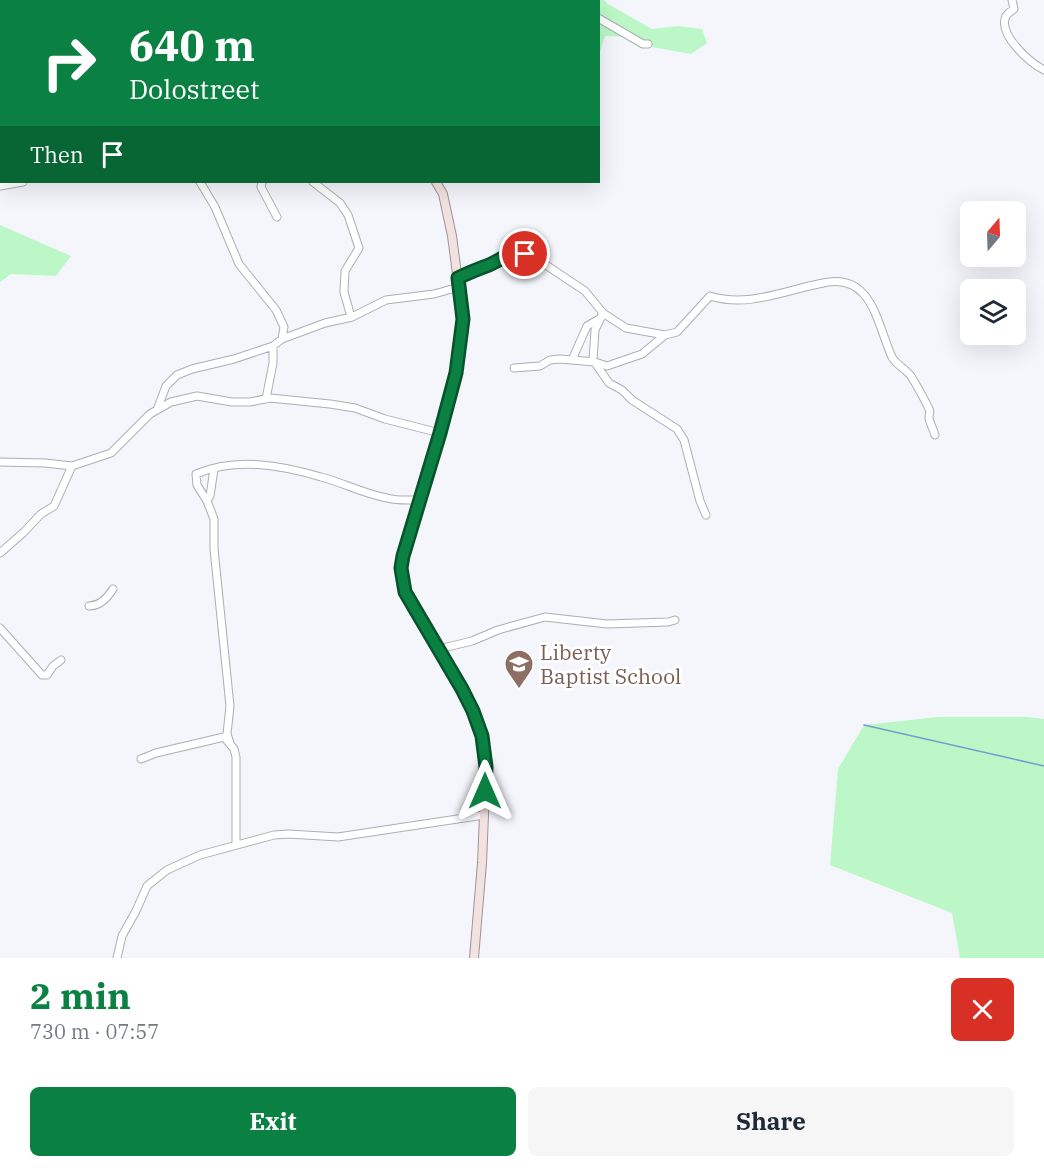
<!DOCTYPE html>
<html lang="en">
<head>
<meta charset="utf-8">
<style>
	:root { --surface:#fff; --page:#f6f6f7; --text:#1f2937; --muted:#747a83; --accent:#0b8043 }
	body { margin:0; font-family:"IBM Plex Serif",serif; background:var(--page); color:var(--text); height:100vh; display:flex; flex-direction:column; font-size:22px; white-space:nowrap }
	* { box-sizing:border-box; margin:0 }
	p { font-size:20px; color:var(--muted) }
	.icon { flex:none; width:33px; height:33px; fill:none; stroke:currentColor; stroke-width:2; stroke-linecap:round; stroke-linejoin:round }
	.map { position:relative; height:958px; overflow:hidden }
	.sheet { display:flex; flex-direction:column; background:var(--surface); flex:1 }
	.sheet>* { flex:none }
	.hud { position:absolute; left:0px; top:0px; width:600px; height:183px; box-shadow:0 6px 24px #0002; background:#0b8043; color:#fff; overflow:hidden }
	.needle { width:39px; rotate:19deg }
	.buttons { position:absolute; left:960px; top:201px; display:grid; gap:12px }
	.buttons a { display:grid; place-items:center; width:66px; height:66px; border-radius:9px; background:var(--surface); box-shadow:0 6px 24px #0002; font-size:30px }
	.pin { position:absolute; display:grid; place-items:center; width:51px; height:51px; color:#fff; margin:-26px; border:3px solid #fff; border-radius:50%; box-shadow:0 2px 6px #0007 }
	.me { position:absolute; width:66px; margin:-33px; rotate:0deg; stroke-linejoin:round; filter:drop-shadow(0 0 4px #0008) }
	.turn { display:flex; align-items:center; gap:21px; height:126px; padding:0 30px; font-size:27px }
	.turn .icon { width:78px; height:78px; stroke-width:2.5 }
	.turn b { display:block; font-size:42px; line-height:51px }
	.then { display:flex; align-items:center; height:57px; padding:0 30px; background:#0003; gap:12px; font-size:22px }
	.round { display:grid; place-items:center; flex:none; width:63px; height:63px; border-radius:9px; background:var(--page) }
	.summary { display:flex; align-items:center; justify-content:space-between; height:102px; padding:0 30px }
	h1 { font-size:36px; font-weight:800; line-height:45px; color:var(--accent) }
	.primary-button { display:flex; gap:12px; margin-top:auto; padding:12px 30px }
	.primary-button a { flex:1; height:69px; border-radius:9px; background:var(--accent); color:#fff; font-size:24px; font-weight:800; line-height:69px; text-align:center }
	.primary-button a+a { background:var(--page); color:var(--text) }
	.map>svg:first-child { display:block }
	.green { fill:#bcf8c7 }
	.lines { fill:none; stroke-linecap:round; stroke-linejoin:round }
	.stream { stroke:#749cd1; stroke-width:1.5 }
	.minor-casing { stroke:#abaeb2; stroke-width:9 }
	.major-casing { stroke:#a49293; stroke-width:10 }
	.minor { stroke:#fff; stroke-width:7 }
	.major { stroke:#f3e2e2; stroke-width:8 }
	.route-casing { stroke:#07532c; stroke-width:15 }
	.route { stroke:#0b8043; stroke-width:10 }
	.labels { text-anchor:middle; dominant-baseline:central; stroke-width:6; stroke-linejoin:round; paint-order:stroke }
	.education-label { font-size:21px; fill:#785e54; stroke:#fff; text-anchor:start }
</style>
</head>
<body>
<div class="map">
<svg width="1044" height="958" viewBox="0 0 1044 958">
	<rect width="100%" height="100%" fill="#f4f6fc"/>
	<path class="green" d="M516,0H604L608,4L652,29L678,26L702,29L707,43L691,54L652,47L627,37L605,36L599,55L598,2Z
		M0,225L71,256L56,276L11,274L0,282Z
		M938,717H1027L1044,719V958H960L952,913L830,865L838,769L864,725Z"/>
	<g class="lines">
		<path class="stream" d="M864,725L1044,766"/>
		<g class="minor-casing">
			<path id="minor" d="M327,0V2
				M1012,0L1014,9C1011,11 1008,13 1006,16C997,35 1031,63 1044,70
				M212,2L213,0
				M598,18L643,44H648
				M200,182L215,207L239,264L276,310L284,327L282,339L273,346V363L266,399
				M262,182L261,187L277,217
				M313,182L340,203L348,215L359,248L345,271L344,292L351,317
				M0,186L23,182
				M458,278L490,264L500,258L515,253L525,254L543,263L585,291L603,313L626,328L665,335L677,332L710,296C748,308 785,290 823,283C873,272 877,325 892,357C895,364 906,369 911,376C917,386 924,398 929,409C931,413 929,413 929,418C930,423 933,429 935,435
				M603,313L595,330L593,360L609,383L622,390L632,400L677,429L684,440L700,501L706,515
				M282,339L325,323L352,317L386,300L434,294L459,287
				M572,360L587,326L601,318
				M514,368L540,366L550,360L560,359L595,362L607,366L642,354L665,335
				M157,410L166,386L177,375L192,369L234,359L273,346
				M0,462L45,463L72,466L111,453L150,414L171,402L197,396L232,402H250L270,398L330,404L355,408L385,419L440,433
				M207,501L210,496L214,469
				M0,553L23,533L41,514L54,506L72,466
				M89,606C100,606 108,597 113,589
				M0,628L42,675H47L53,666L61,660
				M439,649L472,641L498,630L545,617L607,624L668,622L675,620
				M230,743L227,734L230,706L214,549V519L207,501L197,485L196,474C236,457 281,465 321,477C344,483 364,494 387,498C397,501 408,500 419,500
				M141,759L156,753L224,737L234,749L236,757V845
				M117,958L122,936L136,911L147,886L167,870L200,855L274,835L289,834L338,837L484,815"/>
		</g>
		<g class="major-casing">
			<path id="major" d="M503,2L505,0
				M436,182L443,194L452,236L463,319L461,342L440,433L419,500L401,568L406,592L462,689L482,736L486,767L482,863L474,958"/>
		</g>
		<use href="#minor" class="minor"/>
		<use href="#major" class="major"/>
	</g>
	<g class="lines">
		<g class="route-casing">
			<path id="route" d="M485,791L486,767L482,736L473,711L462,689L405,592L401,568L403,556L440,433L456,373L463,319L458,278C468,273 478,269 489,265C502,259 509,252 525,254"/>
		</g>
		<use href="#route" class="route"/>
	</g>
	<defs>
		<g id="school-pin" transform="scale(1.5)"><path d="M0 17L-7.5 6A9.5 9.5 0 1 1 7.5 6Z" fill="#8d6e63" stroke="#fff"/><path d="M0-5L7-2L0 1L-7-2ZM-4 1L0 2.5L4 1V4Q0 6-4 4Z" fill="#fff"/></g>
	</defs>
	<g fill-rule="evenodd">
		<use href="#school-pin" x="519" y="664"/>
	</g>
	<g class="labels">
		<g class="education-label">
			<text x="540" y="652">Liberty<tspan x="540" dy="24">Baptist School</tspan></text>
		</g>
	</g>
</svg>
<div class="buttons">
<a><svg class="needle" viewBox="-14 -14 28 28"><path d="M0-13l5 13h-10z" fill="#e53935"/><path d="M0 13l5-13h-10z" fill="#747a83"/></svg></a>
<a><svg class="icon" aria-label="layers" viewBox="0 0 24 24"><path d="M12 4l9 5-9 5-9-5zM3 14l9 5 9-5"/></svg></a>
</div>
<div class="pin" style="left:525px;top:254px;background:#d93025"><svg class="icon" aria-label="arrive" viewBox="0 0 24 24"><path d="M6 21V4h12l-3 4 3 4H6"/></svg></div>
<svg class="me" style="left:485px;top:791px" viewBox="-20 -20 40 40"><path d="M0-17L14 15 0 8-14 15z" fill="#0b8043" stroke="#fff" stroke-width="4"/></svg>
<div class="hud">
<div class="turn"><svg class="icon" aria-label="right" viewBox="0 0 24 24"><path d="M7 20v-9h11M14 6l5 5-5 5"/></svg><div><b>640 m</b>Dolostreet</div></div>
<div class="then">Then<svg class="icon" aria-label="arrive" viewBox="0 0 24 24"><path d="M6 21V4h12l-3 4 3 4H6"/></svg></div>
</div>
</div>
<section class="sheet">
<div class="summary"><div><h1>2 min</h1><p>730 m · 07:57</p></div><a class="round" style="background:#d93025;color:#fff"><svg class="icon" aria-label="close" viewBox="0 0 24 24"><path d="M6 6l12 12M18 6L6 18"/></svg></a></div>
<div class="primary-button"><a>Exit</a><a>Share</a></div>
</section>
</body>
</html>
